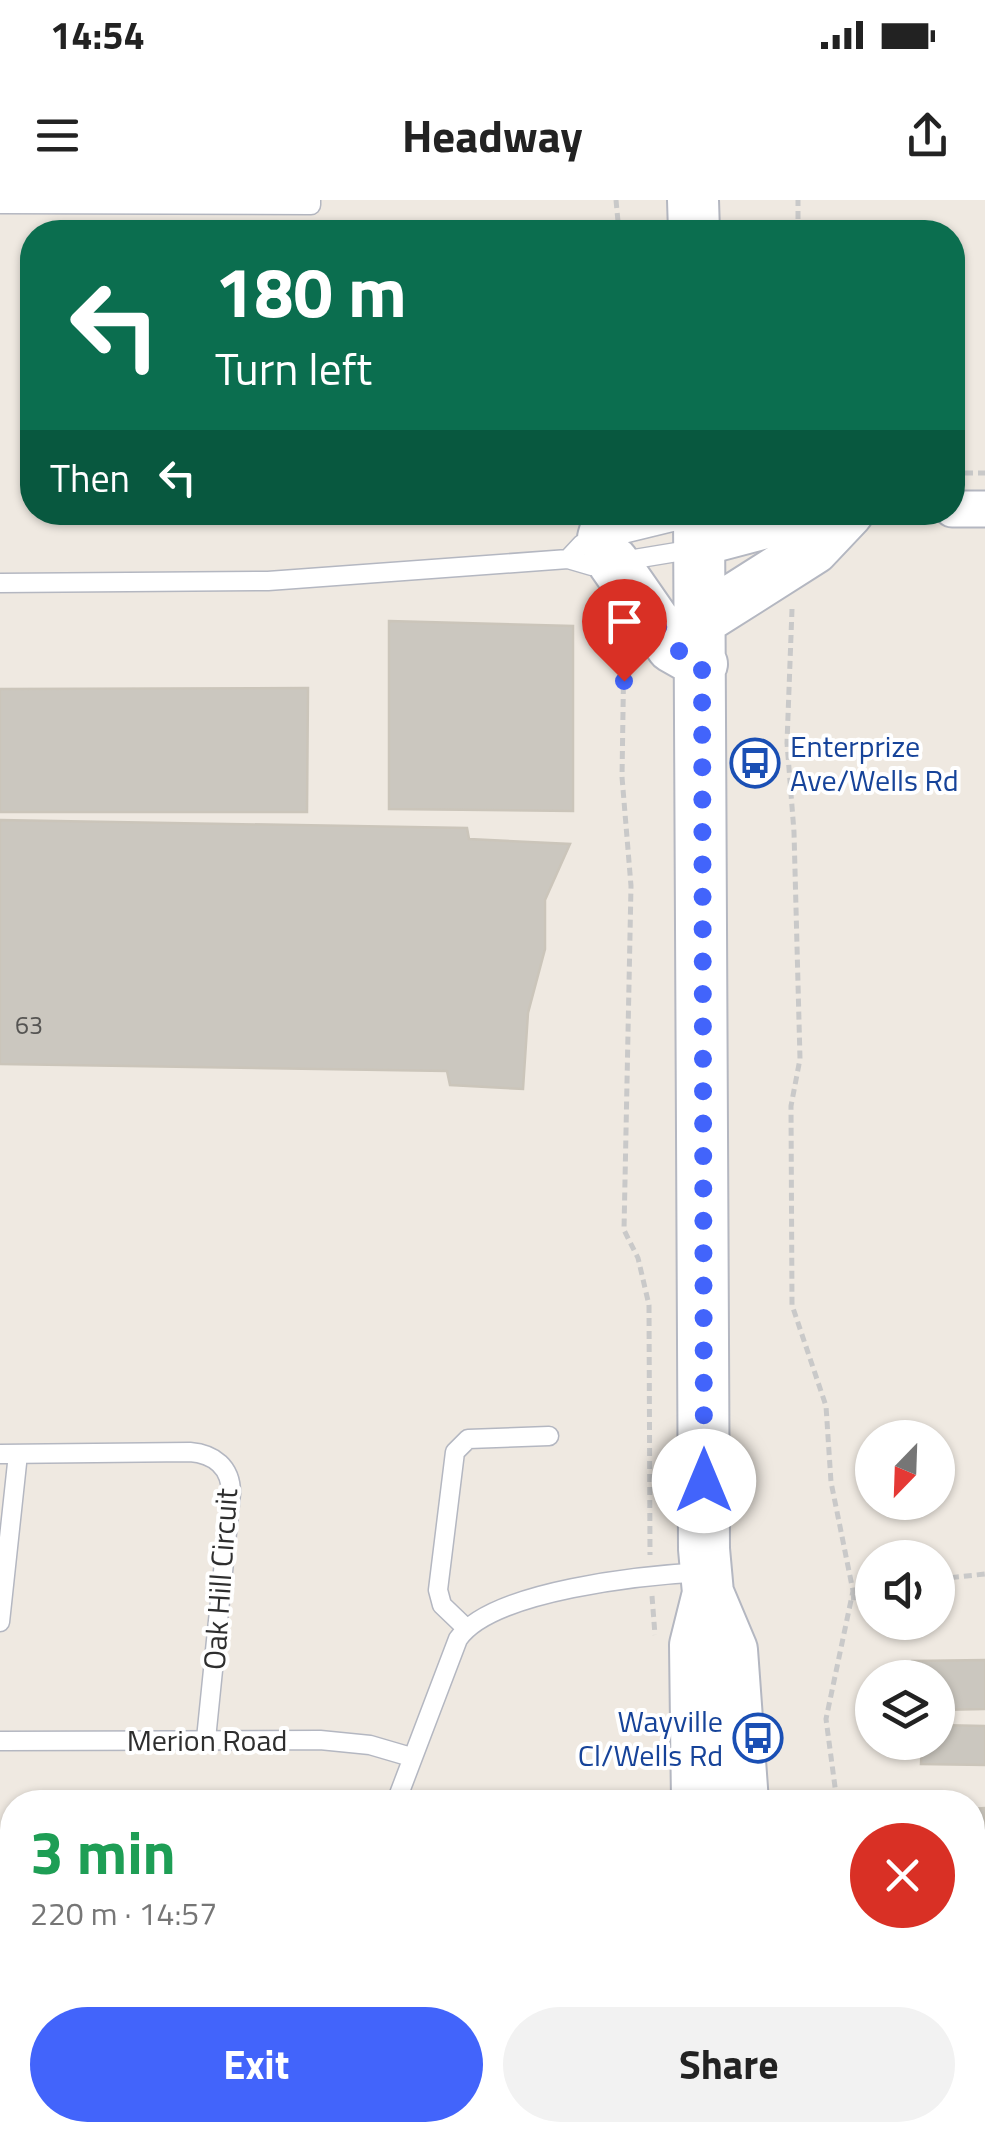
<!DOCTYPE html>
<html lang="en">
<head>
<meta charset="utf-8">
<style>
	:root { --surface:#fff; --page:#f2f2f2; --text:#222; --muted:#767676; --accent:#4264fb }
	body { margin:0; font-family:"Titillium Web",sans-serif; background:var(--page); color:var(--text); height:100vh; display:flex; flex-direction:column; font-size:38px; white-space:nowrap }
	* { box-sizing:border-box; margin:0 }
	p { font-size:32px; color:var(--muted) }
	.icon { flex:none; width:55px; height:55px; fill:none; stroke:currentColor; stroke-width:2; stroke-linecap:round; stroke-linejoin:round }
	.map { position:relative; flex:1; overflow:hidden }
	.panel { position:absolute; left:0px; top:1590px; width:985px; height:352px; display:flex; flex-direction:column; background:var(--surface); border-radius:40px 40px 0 0; box-shadow:0 2px 8px #0004 }
	.panel>* { flex:none }
	.banner { position:absolute; left:20px; top:20px; width:945px; height:305px; border-radius:40px; box-shadow:0 2px 8px #0004; background:#0b6e4f; color:#fff; overflow:hidden }
	.needle { width:65px; rotate:203deg }
	.buttons { position:absolute; left:855px; top:1220px; display:grid; gap:20px }
	.buttons a { display:grid; place-items:center; width:100px; height:100px; border-radius:50%; background:var(--surface); box-shadow:0 2px 8px #0004; font-size:50px }
	.pin { position:absolute; display:grid; place-items:center; width:85px; height:85px; color:#fff; margin:-102px -42px; border-radius:50% 50% 50% 0; rotate:-45deg; box-shadow:0 0 10px #0007 }
	.pin .icon { rotate:45deg }
	.me { position:absolute; width:110px; margin:-55px; rotate:0deg; stroke-linejoin:round; filter:drop-shadow(0 0 8px #0008) }
	.turn { display:flex; align-items:center; gap:35px; height:210px; padding:0 30px; font-size:45px }
	.turn .icon { width:130px; height:130px; stroke-width:2.5 }
	.turn b { display:block; font-size:70px; line-height:85px }
	.then { display:flex; align-items:center; height:95px; padding:0 30px; background:#0003; gap:20px; font-size:38px }
	.round { display:grid; place-items:center; flex:none; width:105px; height:105px; border-radius:52px; background:var(--page) }
	.headline { display:flex; align-items:center; justify-content:space-between; height:170px; padding:0 30px }
	h1 { font-size:60px; font-weight:700; line-height:75px; color:#1e9e55 }
	.action { display:flex; gap:20px; margin-top:auto; padding:20px 30px }
	.action a { flex:1; height:115px; border-radius:60px; background:var(--accent); color:#fff; font-size:40px; font-weight:700; line-height:115px; text-align:center }
	.action a+a { background:var(--page); color:var(--text) }
	.status { display:flex; justify-content:space-between; align-items:center; height:70px; padding:0 50px; background:var(--surface); direction:ltr }
	.status svg { height:28px; fill:currentColor }
	header { display:flex; justify-content:space-between; align-items:center; height:130px; padding:0 30px; background:var(--surface); font-size:45px; font-weight:700 }
	.map>svg:first-child { display:block }
	.building { fill:#cbc7bf; stroke:#cbc5ba; stroke-width:2.5 }
	.lines { fill:none; stroke-linecap:round; stroke-linejoin:round }
	.service-casing { stroke:#b4b7c1; stroke-width:21 }
	.minor-casing { stroke:#b4b7c1; stroke-width:39 }
	.secondary-casing { stroke:#b4b7c1; stroke-width:54 }
	.path { stroke:#c9c9c9; stroke-width:5; stroke-dasharray:8 5; stroke-linecap:butt }
	.service { stroke:#fff; stroke-width:18 }
	.minor { stroke:#fff; stroke-width:35 }
	.secondary { stroke:#fff; stroke-width:50 }
	.route { stroke:#4264fb; stroke-width:18; stroke-dasharray:0 32.4 }
	.labels { text-anchor:middle; dominant-baseline:central; stroke-width:8; stroke-linejoin:round; paint-order:stroke }
	.number-label { font-size:25px; fill:#555452 }
	.transit-label { font-size:30px; fill:#164399; stroke:#fff; text-anchor:start }
	.street-label { font-size:30px; fill:#2e2e2e; stroke:#fff }
</style>
</head>
<body>
<div class="status"><b>14:54</b><svg viewBox="0 0 49 12"><path d="M0 12V9h3v3zM5 12V6h3v6zM10 12V3h3v9zM15 12V0h3v12zM26 1h20v11H26zM47 4h2v5h-2z"/></svg></div>
<header><svg class="icon" aria-label="menu" viewBox="0 0 24 24"><path d="M4 6h16M4 12h16M4 18h16"/></svg>Headway<svg class="icon" aria-label="share" viewBox="0 0 24 24"><path d="M12 15V3M7 8l5-5 5 5M5 13v7h14v-7"/></svg></header>
<div class="map">
<svg width="985" height="1942" viewBox="0 0 985 1942">
	<rect width="100%" height="100%" fill="#efe9e1"/>
	<path class="building" d="M393,312H574L393,317Z
		M389,421L573,426V611L389,609Z
		M308,488L307,612H0V489Z
		M0,620L467,628L469,639L570,644L545,700V749L528,813L523,889L450,885L447,871L0,864Z
		M985,1460V1509L938,1510V1478H913L912,1461Z
		M938,1525L985,1526V1565L921,1564L922,1542H938Z
		M985,1608V1654H972V1609Z
		M972,1685L985,1686V1733H972Z
		M972,1746L985,1747V1785H972Z
		M972,1823L985,1824V1872H972Z
		M972,1895L974,1937L903,1936V1930H972Z"/>
	<g class="lines">
		<g class="service-casing">
			<path id="service" d="M0,4L311,5V0
				M568,359L582,344L697,316
				M0,383L268,381L568,359L592,366L695,349
				M0,1254L190,1252C214,1254 231,1267 231,1293L206,1539
				M0,1422L18,1254
				M466,1428L442,1405L438,1390L455,1252L468,1239L549,1236
				M0,1541L320,1540L370,1545L411,1557
				M396,1602L458,1439C492,1390 646,1375 704,1372
				M0,1758H12
				M0,1908H12
				M151,1930L152,1942
				M617,1942L619,1930"/>
		</g>
		<g class="minor-casing">
			<path id="minor" d="M952,309H985
				M700,348L802,321L810,312"/>
		</g>
		<g class="secondary-casing">
			<path id="secondary" d="M693,0L694,32
				M699,312L704,1349L708,1393L732,1450L743,1602
				M603,338L609,318L616,312
				M613,362L672,447L702,464
				M701,420L813,349L848,312
				M697,1602L695,1445L708,1393
				M702,1930V1942
				M760,1930V1942"/>
		</g>
		<path class="path" d="M616,0L619,32
			M798,32V0
			M952,273H985
			M792,409L787,543L794,632L800,859L791,906L792,1105L826,1206L831,1282L853,1391L826,1519L837,1602
			M624,447L622,577L631,686L624,1030L638,1058L649,1105L650,1355
			M938,1379L985,1374
			M652,1396L655,1435
			M851,1398L872,1397
			M650,1942L651,1930
			M829,1942V1930"/>
		<use href="#service" class="service"/>
		<use href="#minor" class="minor"/>
		<use href="#secondary" class="secondary"/>
	</g>
	<g class="lines">
		<path class="route" d="M624,481V438L619,418L637,396L672,447L702,464L704,1281"/>
	</g>
	<defs>
		<g id="bus-ring" transform="scale(2.5)"><circle r="9.5" fill="#fff" stroke="#1a4fb4" stroke-width="1.5"/><path d="M-5-6H5V4H4V6H2V4H-2V6H-4V4H-5ZM-3.5-4V0h7V-4ZM-3.5 1.2v1.5H-2V1.2ZM2 1.2v1.5H3.5V1.2Z" fill="#1a4fb4"/></g>
	</defs>
	<g fill-rule="evenodd">
		<use href="#bus-ring" x="755" y="563"/>
		<use href="#bus-ring" x="758" y="1538"/>
	</g>
	<g class="labels">
		<g class="number-label">
			<text x="29" y="825">63</text>
		</g>
		<g class="transit-label">
			<text x="790" y="546">Enterprize<tspan x="790" dy="34">Ave/Wells Rd</tspan></text>
			<text x="723" y="1521" text-anchor="end">Wayville<tspan x="723" dy="34">Cl/Wells Rd</tspan></text>
		</g>
		<g class="street-label">
			<text transform="translate(220 1379) rotate(-86)">Oak Hill Circuit</text>
			<text x="207" y="1540">Merion Road</text>
		</g>
	</g>
</svg>
<div class="buttons">
<a><svg class="needle" viewBox="-14 -14 28 28"><path d="M0-13l5 13h-10z" fill="#e53935"/><path d="M0 13l5-13h-10z" fill="#767676"/></svg></a>
<a><svg class="icon" aria-label="sound" viewBox="0 0 24 24"><path d="M4 9h4l5-4v14l-5-4H4zM17 9q2 3 0 6"/></svg></a>
<a><svg class="icon" aria-label="layers" viewBox="0 0 24 24"><path d="M12 4l9 5-9 5-9-5zM3 14l9 5 9-5"/></svg></a>
</div>
<div class="pin" style="left:624px;top:481px;background:#d93025"><svg class="icon" aria-label="arrive" viewBox="0 0 24 24"><path d="M6 21V4h12l-3 4 3 4H6"/></svg></div>
<svg class="me" style="left:704px;top:1281px" viewBox="-20 -20 40 40"><circle r="19" fill="#fff"/><path d="M0-13L10 11 0 6-10 11z" fill="#4264fb"/></svg>
<div class="banner">
<div class="turn"><svg class="icon" aria-label="left" viewBox="0 0 24 24"><path d="M17 20v-9H6M10 6l-5 5 5 5"/></svg><div><b>180 m</b>Turn left</div></div>
<div class="then">Then<svg class="icon" aria-label="left" viewBox="0 0 24 24"><path d="M17 20v-9H6M10 6l-5 5 5 5"/></svg></div>
</div>
<section class="panel">
<div class="headline"><div><h1>3 min</h1><p>220 m · 14:57</p></div><a class="round" style="background:#d93025;color:#fff"><svg class="icon" aria-label="close" viewBox="0 0 24 24"><path d="M6 6l12 12M18 6L6 18"/></svg></a></div>
<div class="action"><a>Exit</a><a>Share</a></div>
</section>
</div>
</body>
</html>
